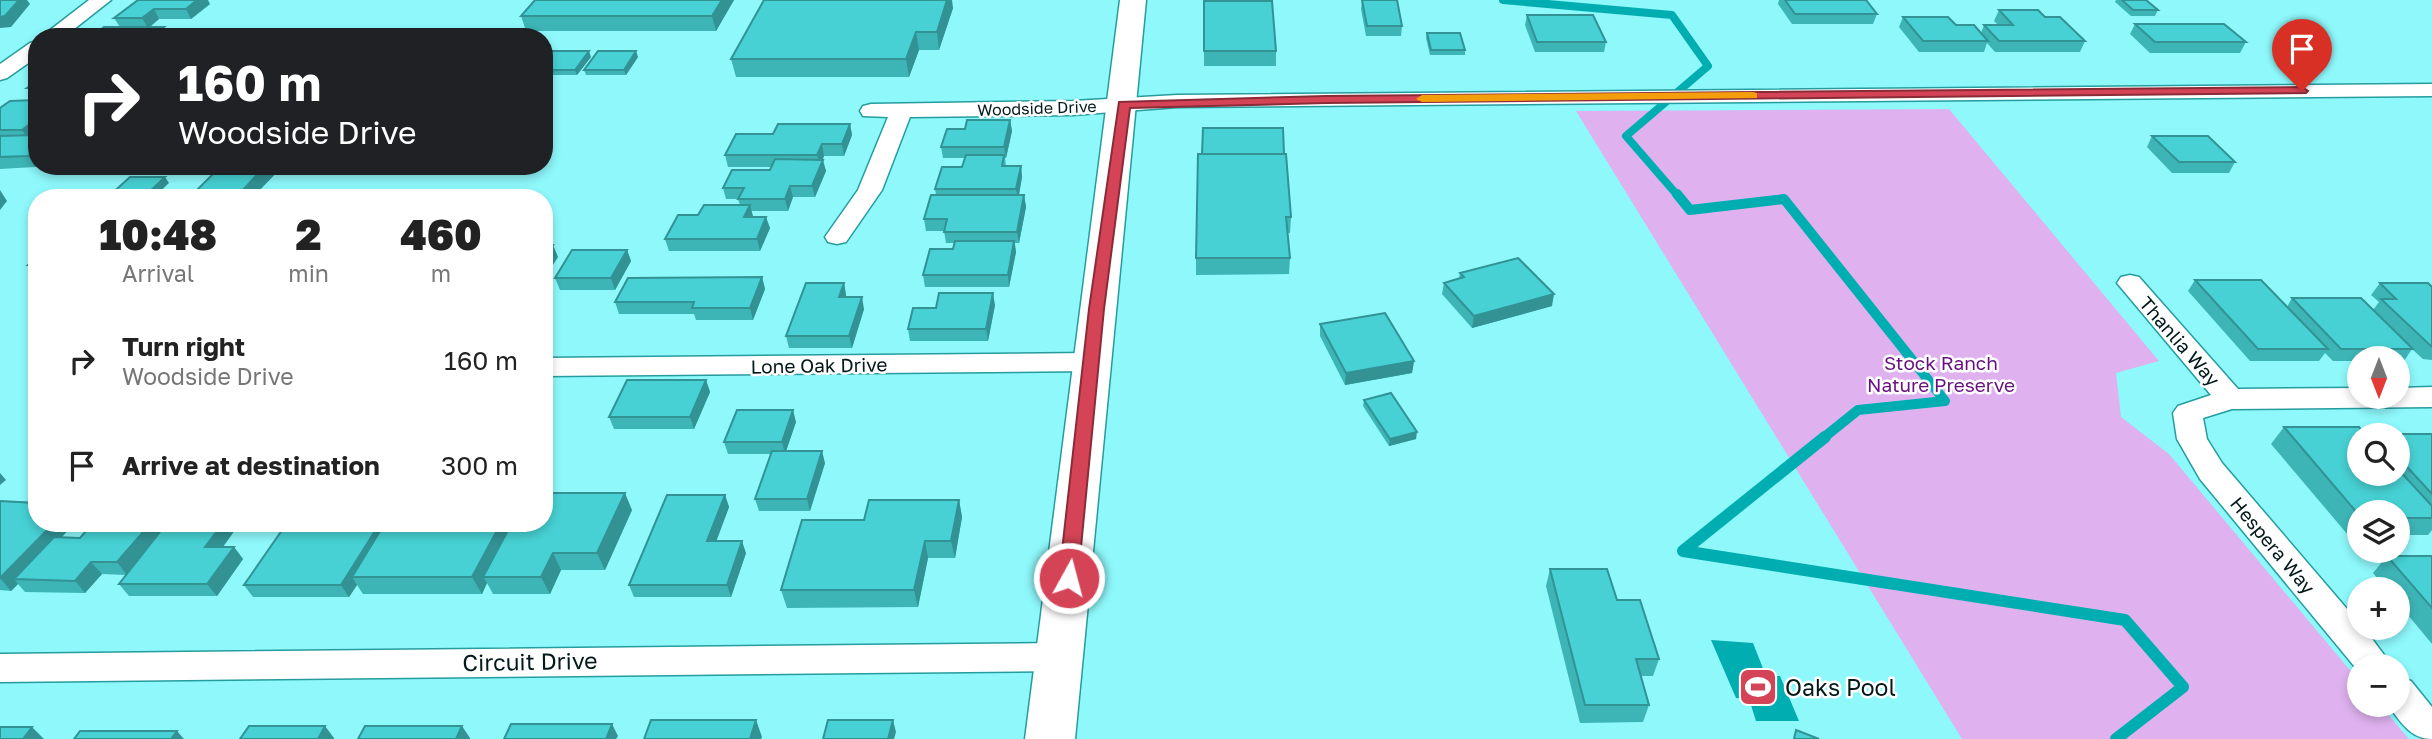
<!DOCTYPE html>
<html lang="en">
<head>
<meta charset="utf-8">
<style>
	:root { --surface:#fff; --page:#f2f2f2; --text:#222; --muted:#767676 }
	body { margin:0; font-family:"Golos Text",sans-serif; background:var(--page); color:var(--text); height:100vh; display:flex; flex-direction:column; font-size:26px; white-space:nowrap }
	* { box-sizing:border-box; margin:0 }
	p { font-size:23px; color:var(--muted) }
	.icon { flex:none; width:38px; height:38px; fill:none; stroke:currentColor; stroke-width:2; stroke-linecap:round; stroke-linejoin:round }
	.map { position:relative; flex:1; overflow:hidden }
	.details { position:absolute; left:28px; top:189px; width:525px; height:343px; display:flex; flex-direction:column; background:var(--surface); border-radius:28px; box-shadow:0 4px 10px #0003 }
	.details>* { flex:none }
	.guide { position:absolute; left:28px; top:28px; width:525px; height:147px; border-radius:28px; box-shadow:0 4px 10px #0003; background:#202124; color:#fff; overflow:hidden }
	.needle { width:46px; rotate:180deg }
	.buttons { position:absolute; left:2347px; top:346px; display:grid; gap:14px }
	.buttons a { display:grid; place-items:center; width:63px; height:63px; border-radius:50%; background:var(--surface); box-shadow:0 4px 10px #0003; font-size:35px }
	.pin { position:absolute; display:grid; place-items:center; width:60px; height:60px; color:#fff; margin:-72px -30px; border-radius:50% 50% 50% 0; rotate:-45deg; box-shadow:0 0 7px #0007 }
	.pin .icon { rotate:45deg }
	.me { position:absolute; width:77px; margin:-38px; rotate:7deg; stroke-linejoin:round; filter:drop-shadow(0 0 5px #0008) }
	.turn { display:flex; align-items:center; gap:24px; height:147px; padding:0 35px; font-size:32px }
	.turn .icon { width:91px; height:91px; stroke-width:2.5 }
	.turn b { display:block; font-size:49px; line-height:60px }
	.eta { display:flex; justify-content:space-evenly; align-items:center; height:119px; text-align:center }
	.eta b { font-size:42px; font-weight:800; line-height:49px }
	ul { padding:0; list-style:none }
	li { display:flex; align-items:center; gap:21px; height:105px; padding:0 35px }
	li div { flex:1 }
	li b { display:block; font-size:26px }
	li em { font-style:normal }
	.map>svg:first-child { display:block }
	.green { fill:#dfb2ef }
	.water { fill:#00aeb2 }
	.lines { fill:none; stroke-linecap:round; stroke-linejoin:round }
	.stream-far2 { stroke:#00aeb2; stroke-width:8 }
	.stream-far1 { stroke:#00aeb2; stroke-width:10 }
	.stream { stroke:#00aeb2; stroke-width:12 }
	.street-casing { stroke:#269c9e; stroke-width:3 }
	.secondary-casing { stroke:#269c9e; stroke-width:3 }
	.street { fill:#fff; fill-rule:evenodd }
	.secondary { fill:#fff; fill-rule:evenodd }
	.wall { fill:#3db4b6 }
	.shaded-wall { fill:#329294 }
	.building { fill:#47d1d4; stroke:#329294; stroke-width:2 }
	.route { fill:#d44456; stroke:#8a2c38; stroke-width:2 }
	.slow { fill:#f59e0b }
	.labels { text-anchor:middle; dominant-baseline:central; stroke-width:5; stroke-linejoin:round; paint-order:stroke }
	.far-street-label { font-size:16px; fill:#03191a; stroke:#fff }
	.street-label { font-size:19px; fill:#03191a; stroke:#fff }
	.park-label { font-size:19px; fill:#68107f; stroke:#fff }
	.near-street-label { font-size:23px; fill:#03191a; stroke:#fff }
	.near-poi-label { font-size:23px; fill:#03191a; stroke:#fff; text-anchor:start }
</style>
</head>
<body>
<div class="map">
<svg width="2432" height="739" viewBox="0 0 2432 739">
	<rect width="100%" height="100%" fill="#8ef8fb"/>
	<path class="green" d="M1949,109L2159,361L2116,373L2121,417L2169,454L2359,681V705H2380L2409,739H1962L1576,111Z"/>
	<path class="water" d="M1711,640L1753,643L1766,676H1780L1799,721H1756L1749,699L1736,698Z"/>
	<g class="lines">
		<path class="stream-far2" d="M1503,0L1672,15L1708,66L1626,136L1678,196"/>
		<path class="stream-far1" d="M1677,194L1690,210L1784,199L1945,401L1858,410L1822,439"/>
		<path class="stream" d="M1825,437L1683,551L2125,620L2183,687L2116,739"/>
		<g class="street-casing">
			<path id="street" d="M89,0H111L64,37H41Z
				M37,41V57L7,78L0,80V64L30,43Z
				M2432,84V96L1177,107L1073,115L910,117L882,190L846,242L837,244L828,242L825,237L858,190L888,117L863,116L860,111L863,106L871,104L1073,101L1177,95Z
				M2130,275L2139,277L2238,389L2359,388V397H2398V388L2432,387V407L2232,409L2203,418L2207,439L2222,463L2359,623V628H2364L2393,667H2359V672L2200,479L2177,439L2173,413L2178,406L2211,395L2117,283L2121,277Z
				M1093,353L1103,356L1107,362L1103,368L1093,371L544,376V358Z
				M1060,643L1072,647L1077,657L1072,667L1060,671L0,682V654Z
				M2398,677L2411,681L2432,707V739C2410,739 2400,721 2388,705H2398Z"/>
		</g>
		<g class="secondary-casing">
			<path id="secondary" d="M1120,0H1146L1075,739H1025Z"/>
		</g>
		<use href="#street" class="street"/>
		<use href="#secondary" class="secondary"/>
	</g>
	<path class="wall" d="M138,0L210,4L191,19H159L150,27H120L114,18Z
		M734,0L716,31H526L521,16Z
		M1362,0L1402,26L1401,36H1366L1361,9Z
		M1779,0H1866L1877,14L1873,24H1792L1778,4Z
		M2116,0H2146L2158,10L2155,16H2131L2115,2Z
		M1204,1L1276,51V66H1204Z
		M953,8L939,50H919L909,77H736L731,59Z
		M1999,10L2045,17L2085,41L2080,52H1995L1987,43L1984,52H1919L1899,27L1903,17L1956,25L1981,33L1984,25H1998L1994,21Z
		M1527,15L1606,42L1604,52H1535L1525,25Z
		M2135,24L2246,42L2240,53H2150L2130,34Z
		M1427,33L1465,50V55H1430L1426,38Z
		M591,57L577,75H544V59Z
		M638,57L626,75H586L584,70Z
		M37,81V99H34L27,88Z
		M37,100V166L35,167L0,169V108Z
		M1010,120L1012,131L1006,158H1005L1006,166H1021L1022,177L1019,195H1024L1026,207L1019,243H1015L1016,252L1009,287H925L923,275L953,249L955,243H946L944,231H926L924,219L936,195L935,189L962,167L965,158H943L941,147L965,129Z
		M850,124L852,135L844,156H824L822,160L826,171L815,197H793L788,211H751L752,217L770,228L760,251H669L665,239L698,215L740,205L738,199H726L723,188L770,170L771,167H728L725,155L773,134Z
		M2152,136L2235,162L2229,173H2172L2147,147Z
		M1284,154L1291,217L1290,233H1288L1290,258L1289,274L1196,275V258Z
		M279,170L252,198H200L196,191Z
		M627,250L631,261L615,290H560L555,278Z
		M37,257V277H36L28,265Z
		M1460,273L1552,306L1472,328L1442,294L1444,283L1459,279Z
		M762,277L765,289L753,320H696L694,314H619L615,302Z
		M2195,280L2287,307L2292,298L2373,310L2379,302L2371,295L2380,283L2432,287V360L2423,359L2412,349L2404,361H2398V359H2359V361H2333L2325,353L2319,361H2250L2188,291Z
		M844,283L846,295V297L864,309L852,348H789L786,336Z
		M995,305L988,341H910L908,329L936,308Z
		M1320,324L1414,361L1412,373L1345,385L1320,336Z
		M706,380L710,392L694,429H614L609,417Z
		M1364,400L1416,439L1389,446L1363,406Z
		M796,422L786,451L825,463L810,511H759L755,499L771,454H728L724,442Z
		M2284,427L2398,474V436H2374L2376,434H2432V530L2428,535H2398V513H2359V535H2348L2271,444Z
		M725,495L729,507L716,541L746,553L731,597H634L629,585Z
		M959,500L962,517L955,558H928L918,607L787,608L781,590L864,520Z
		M0,501L62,537L80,538L93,523H240L223,547H234L243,559L217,596H129L119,584L126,575L102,574L85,593L25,592L18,584L11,591L0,590Z
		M632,510L605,570H561L550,594H493L487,583L482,594H363L357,585L349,597H253L244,585Z
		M2387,556H2432V644L2398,603V590H2387L2373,573Z
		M1550,569L1617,600L1659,659L1653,676H1641L1649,705L1643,722L1580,723L1546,586Z"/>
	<path class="shaded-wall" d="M19,0H27L30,4L11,27L0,28V17Z
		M197,0H208L210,4L191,19L186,9Z
		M722,0H734L716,31L712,16Z
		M947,0H952L953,8L939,50L937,32Z
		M154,9L159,19L148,28L142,18Z
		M164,27L169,37H151Z
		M916,32L919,50L909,77L906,59Z
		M589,51L591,57L577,75L575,70Z
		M636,51L638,57L626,75L624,70Z
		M35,120L37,122V135L30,141L22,130Z
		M1010,120L1012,131L1006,158L1004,147Z
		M850,124L852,135L844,156L842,144Z
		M822,144L824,156L820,167L817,155Z
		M37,147V166L35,167L28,156Z
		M823,160L826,171L815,197L812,186Z
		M265,166H277L279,170L252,198H246L242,191Z
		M1021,166L1022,177L1018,200L1016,189Z
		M165,177L169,183L153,198H144Z
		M790,186L793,197L788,211L785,199Z
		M0,190L7,201L0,210Z
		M1024,195L1026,207L1019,243L1017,232Z
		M750,205L753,216L744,217Z
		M766,217L770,228L760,251L757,239Z
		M1014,241L1016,252L1009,287L1008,275Z
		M553,245L558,257L544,279V260Z
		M627,250L631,261L615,290L611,278Z
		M762,277L765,289L753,320L750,308Z
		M844,283L846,295L842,309L839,297Z
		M993,293L995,305L988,341L986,329Z
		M1554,294L1552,306L1472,328L1474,316Z
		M862,297L864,309L852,348L849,336Z
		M1414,361L1412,373L1345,385L1346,373Z
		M706,380L710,392L694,429L690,417Z
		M793,410L796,422L785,454L782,442Z
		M1417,432L1416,439L1389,446L1390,439Z
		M822,451L825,463L810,511L807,499Z
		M0,473L6,480L0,485Z
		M625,493L632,510L605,570L597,553Z
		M725,495L729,507L712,553L707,541Z
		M959,500L962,517L955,558L951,541Z
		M54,523H75L22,580L14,579L18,584L11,591L0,578Z
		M151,523H170L127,575L117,562Z
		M223,523H240L214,559L205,547Z
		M380,523H391L352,577L357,585L349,597L341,585Z
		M501,523H519L483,577L487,583L482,594L472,577Z
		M742,541L746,553L731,597L727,585Z
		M925,541L928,558L918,607L914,590Z
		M234,547L243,559L217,596L207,584Z
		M553,553L561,570L550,594L541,577Z
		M91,562L102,574L85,593L75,581Z
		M756,720L762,737L761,739H750Z
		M893,720L896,732L894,739H888Z
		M612,724L618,736L616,739H606Z
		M325,726L334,738V739H318Z
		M462,726L470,738V739H456Z
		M32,727L44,739H23Z
		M177,731L184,739H171Z"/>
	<path class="building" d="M0,0H19L5,16L0,17Z
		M138,0H197L186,9H154L142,18H114Z
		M535,0H722L712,16H521Z
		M764,0H947L937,32H916L906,59H731Z
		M1362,0H1397L1402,26H1367Z
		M1785,0H1866L1877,14H1795Z
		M2122,0H2146L2158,10H2133Z
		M1204,1H1272L1276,51H1204Z
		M1999,10H2038L2045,17H2060L2085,41H1999L1984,25H2013Z
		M1527,15H1593L1606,42H1537Z
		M1903,17H1948L1956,25H1974L1988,41H1923Z
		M2135,24H2224L2246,42H2155Z
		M104,27H164L151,37H91Z
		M1427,33H1460L1465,50H1431Z
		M550,51H589L575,70H544V59Z
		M598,51H636L624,70H584Z
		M37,81V88H27Z
		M37,100V120H35L22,130H0V108L10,101Z
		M967,120H1010L1004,147H941L947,129H965Z
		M778,124H850L842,144H822L817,155H725L736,134H773Z
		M1203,128H1283L1284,154H1202Z
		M37,135V147L28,156L0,157V136Z
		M2152,136H2208L2235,162H2179Z
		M1198,154H1286L1291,217H1286L1290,258H1196Z
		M966,155H1004L1002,166H1021L1016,189H935L942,167H962Z
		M775,159L823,160L812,186H790L785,199H738L744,188H723L732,170H770Z
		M221,166H265L242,191H196Z
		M130,177H165L144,197H108Z
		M931,195H1024L1017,232H944L947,219H924Z
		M704,205H750L744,217H766L757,239H665L678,215H698Z
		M955,241H1014L1008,275H923L930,249H953Z
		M544,245H553L544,260Z
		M572,250H627L611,278H555Z
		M37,257V265H28Z
		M1518,258L1554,294L1474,316L1444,283L1464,277L1460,273Z
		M762,277L750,308H692L694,302H615L628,278Z
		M2195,280H2261L2328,349H2258Z
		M806,283H844L839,297H862L849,336H786Z
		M2380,283H2428L2432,287V347L2381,299H2396Z
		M939,293H993L986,329H908L913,308H936Z
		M2292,298H2361L2413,349H2341Z
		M1385,313L1414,361L1346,373L1320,324Z
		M627,380H706L690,417H609Z
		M1391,393L1417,432L1390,439L1364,400Z
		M737,410H793L782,442H724Z
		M2284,427H2359L2367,436H2359V474H2398V469L2432,506V518H2398V513H2359V515Z
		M2376,434H2432V494L2398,457V436H2378Z
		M772,451H822L807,499H755Z
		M544,493H625L597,553H553L541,577H483L512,523H544Z
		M667,495H725L707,541H742L727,585H629Z
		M869,500H959L951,541H925L914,590H781L802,520H864Z
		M0,501L37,503V523H54L0,578Z
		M93,523H151L117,562H91L75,581L14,579L54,537L80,538Z
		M167,523H223L205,547H234L207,584H119Z
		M287,523H380L341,585H244Z
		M385,523H501L472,577H352Z
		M2387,556H2432V608Z
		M1550,569H1607L1617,600H1640L1659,659H1636L1649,705H1585Z
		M651,720H756L750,739H644Z
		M828,720H893L888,739H823Z
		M511,724H612L606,739H504Z
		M249,726H325L318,739H240Z
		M365,726H462L456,739H358Z
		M0,727H32L23,739H0Z
		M1796,730L1819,739H1794Z
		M80,731H177L171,739H74Z"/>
	<path class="route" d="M2302,87L2308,91L2306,93L1326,103L1130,108L1104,309L1078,578L1075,583L1069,585L1062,583L1059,578L1089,309L1119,102L1326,96Z"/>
	<path class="slow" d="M1753,92L1757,93V98L1422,102L1416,99L1422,95Z"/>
	<defs>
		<g id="stadium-square" transform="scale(2.0125)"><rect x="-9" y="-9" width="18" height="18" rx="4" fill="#d44456" stroke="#fff"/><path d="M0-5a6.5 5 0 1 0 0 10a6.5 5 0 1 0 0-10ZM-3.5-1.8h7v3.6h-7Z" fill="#fff"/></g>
	</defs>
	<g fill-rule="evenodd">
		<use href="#stadium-square" x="1758" y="687"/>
	</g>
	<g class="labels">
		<g class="far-street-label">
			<text transform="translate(1037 108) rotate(-2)">Woodside Drive</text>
		</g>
		<g class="street-label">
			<text transform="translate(2180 341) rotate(49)">Thanlia Way</text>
			<text transform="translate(819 365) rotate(-1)">Lone Oak Drive</text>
			<text transform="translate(2273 545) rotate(50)">Hespera Way</text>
		</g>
		<g class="park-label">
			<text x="1941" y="362">Stock Ranch<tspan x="1941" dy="22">Nature Preserve</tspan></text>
		</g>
		<g class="near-street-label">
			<text transform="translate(530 661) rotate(-1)">Circuit Drive</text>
		</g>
		<g class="near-poi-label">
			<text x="1785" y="687">Oaks Pool</text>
		</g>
	</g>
</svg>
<div class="buttons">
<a><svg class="needle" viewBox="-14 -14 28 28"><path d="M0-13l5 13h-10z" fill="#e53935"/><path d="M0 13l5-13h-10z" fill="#767676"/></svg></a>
<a><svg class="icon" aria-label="search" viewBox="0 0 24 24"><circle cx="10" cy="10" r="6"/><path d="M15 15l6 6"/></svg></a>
<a><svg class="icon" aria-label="layers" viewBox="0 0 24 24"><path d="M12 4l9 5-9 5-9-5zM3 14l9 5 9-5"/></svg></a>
<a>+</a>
<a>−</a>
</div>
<div class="pin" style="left:2302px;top:91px;background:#d93025"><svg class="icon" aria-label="arrive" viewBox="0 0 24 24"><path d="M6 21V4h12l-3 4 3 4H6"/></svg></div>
<svg class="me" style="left:1069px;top:578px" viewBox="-20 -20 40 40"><circle r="17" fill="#d44456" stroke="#fff" stroke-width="3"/><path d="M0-11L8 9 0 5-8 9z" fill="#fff"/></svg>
<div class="guide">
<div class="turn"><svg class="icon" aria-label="right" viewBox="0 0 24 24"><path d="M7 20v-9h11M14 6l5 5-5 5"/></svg><div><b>160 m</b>Woodside Drive</div></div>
</div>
<section class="details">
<div class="eta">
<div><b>10:48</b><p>Arrival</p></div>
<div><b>2</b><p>min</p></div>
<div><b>460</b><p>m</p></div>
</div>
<ul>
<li><svg class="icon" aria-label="right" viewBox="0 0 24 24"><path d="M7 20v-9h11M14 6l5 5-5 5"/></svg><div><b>Turn right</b><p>Woodside Drive</p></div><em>160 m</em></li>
<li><svg class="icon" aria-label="arrive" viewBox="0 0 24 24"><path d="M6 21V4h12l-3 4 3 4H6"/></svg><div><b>Arrive at destination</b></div><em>300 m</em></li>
</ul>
</section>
</div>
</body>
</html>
